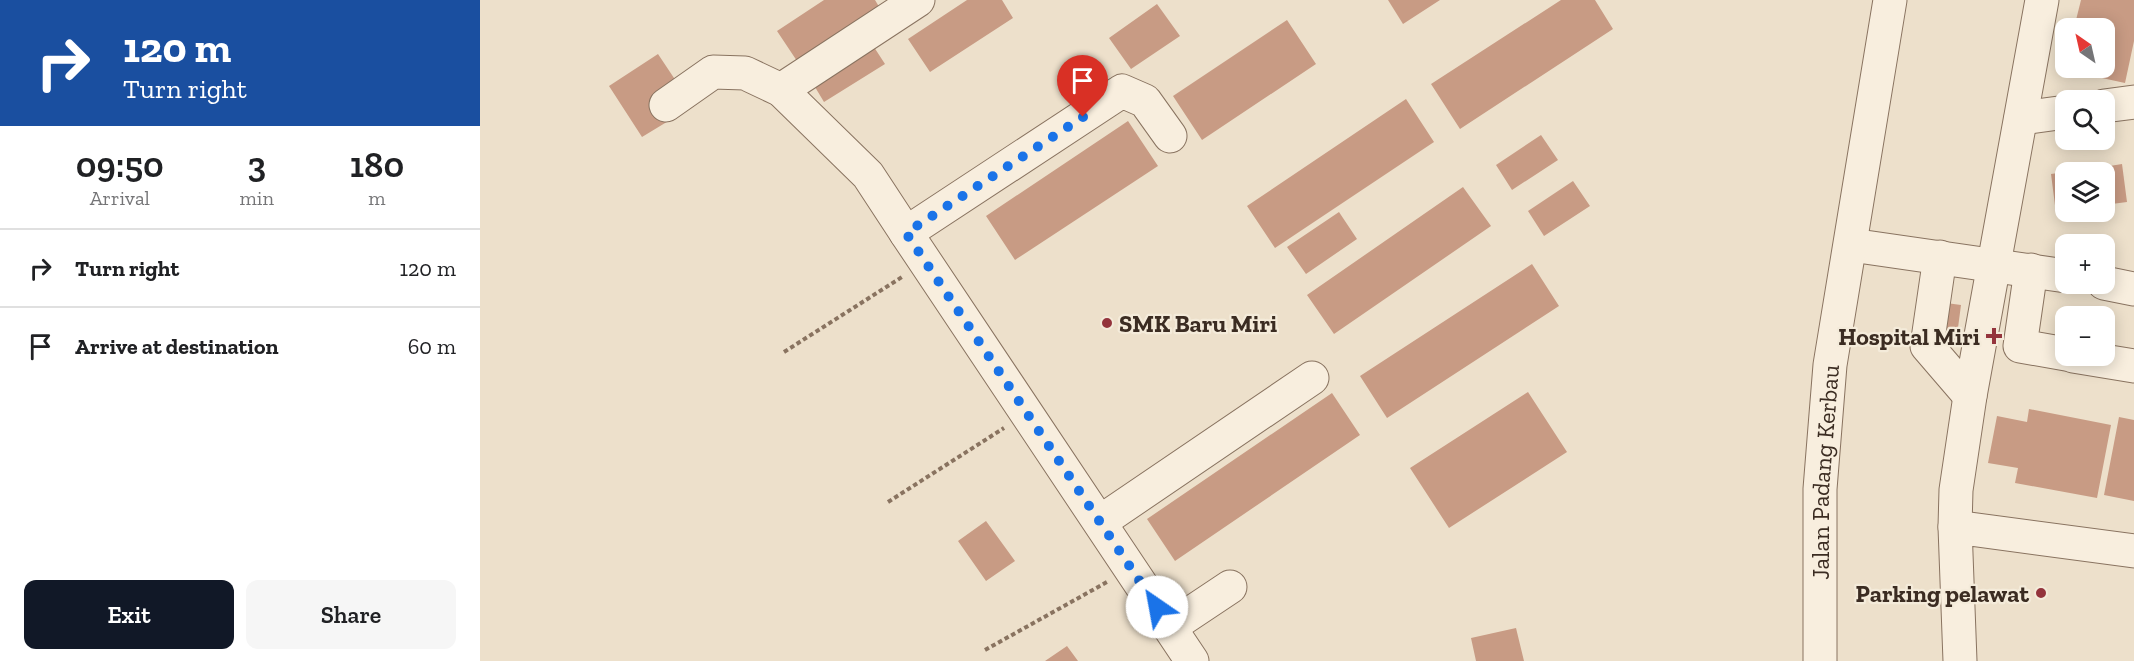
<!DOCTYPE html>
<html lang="en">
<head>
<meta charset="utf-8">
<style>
	:root { --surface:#fff; --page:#f6f6f6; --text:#202124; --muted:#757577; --line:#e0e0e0; --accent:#111827 }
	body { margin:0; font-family:"Zilla Slab",serif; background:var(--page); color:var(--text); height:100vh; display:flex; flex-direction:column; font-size:22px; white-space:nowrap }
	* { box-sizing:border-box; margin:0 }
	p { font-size:20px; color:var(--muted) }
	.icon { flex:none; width:33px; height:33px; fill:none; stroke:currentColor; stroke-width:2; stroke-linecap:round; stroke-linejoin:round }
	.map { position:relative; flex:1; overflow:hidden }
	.panel { display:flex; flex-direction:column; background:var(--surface); width:480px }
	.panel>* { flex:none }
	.banner { background:#1a4fa0; color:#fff; overflow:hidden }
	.needle { width:39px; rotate:326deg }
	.fabs { position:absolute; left:1575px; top:18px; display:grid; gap:12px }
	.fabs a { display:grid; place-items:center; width:60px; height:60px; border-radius:12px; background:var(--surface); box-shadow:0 3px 15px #0003; font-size:30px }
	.pin { position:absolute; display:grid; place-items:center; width:51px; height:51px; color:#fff; margin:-62px -26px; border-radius:50% 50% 50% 0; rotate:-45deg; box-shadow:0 0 6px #0007 }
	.pin .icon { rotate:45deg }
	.me { position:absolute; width:66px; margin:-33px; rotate:327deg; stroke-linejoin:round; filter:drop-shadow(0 0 4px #0008) }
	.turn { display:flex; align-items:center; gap:21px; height:126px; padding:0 24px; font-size:27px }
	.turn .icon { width:78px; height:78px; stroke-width:2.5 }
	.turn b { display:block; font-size:42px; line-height:51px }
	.eta { display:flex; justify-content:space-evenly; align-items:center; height:102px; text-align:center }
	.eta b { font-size:36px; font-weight:600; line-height:42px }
	.cta { display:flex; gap:12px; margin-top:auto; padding:12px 24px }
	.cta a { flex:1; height:69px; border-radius:12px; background:var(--accent); color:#fff; font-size:24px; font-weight:600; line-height:69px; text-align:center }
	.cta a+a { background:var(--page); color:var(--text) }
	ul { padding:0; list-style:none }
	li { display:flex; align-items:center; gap:18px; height:78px; padding:0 24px; border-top:2px solid var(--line) }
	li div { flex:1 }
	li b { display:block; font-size:22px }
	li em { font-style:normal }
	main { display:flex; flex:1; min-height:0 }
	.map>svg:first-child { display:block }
	.building { fill:#c89b84 }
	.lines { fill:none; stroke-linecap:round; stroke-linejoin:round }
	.minor-casing { stroke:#897360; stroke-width:35 }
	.path { stroke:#897360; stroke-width:4; stroke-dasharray:4.5 3; stroke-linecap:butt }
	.minor { stroke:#f8eede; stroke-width:33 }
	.route { stroke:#1a73e8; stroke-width:10; stroke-dasharray:0 18 }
	.poi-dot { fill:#94343c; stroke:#f4ebda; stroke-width:2 }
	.labels { text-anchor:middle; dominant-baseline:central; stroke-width:4.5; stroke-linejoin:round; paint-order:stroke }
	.poi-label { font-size:24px; font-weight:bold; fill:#3b2c22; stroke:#f4ebda; text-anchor:end }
	.street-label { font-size:24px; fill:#3b2c22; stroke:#f4ebda }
</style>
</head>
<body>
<main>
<section class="panel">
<div class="banner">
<div class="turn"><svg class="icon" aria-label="right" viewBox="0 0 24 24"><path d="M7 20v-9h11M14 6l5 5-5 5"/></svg><div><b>120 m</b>Turn right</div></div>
</div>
<div class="eta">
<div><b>09:50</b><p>Arrival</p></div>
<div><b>3</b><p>min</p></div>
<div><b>180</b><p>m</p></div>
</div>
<ul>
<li><svg class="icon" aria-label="right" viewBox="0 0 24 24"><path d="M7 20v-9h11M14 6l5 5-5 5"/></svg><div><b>Turn right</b></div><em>120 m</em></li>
<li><svg class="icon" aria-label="arrive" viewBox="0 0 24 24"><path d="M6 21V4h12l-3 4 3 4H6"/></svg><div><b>Arrive at destination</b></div><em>60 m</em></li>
</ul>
<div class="cta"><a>Exit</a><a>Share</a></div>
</section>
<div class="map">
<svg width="1654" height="661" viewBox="0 0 1654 661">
	<rect width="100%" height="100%" fill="#ede0cb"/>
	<path class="building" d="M344,0H395L401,10L319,64L297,31Z
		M487,0H522L533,18L450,72L428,39Z
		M908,0H960L923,24Z
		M1081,0H1115L1133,29L980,129L951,84Z
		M1601,0H1654V41L1645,83L1585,70L1624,68V28H1594Z
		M677,4L700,36L651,69L629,38Z
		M807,20L836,64L722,140L693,96Z
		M392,44L405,64L344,102L332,82Z
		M178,54L198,84L190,120L162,137L129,86Z
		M926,99L954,142L795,248L767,206Z
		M648,121L678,166L535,260L506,216Z
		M1061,135L1078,160L1032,190L1016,165Z
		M1642,164L1647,202L1624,205V172H1593Z
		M1586,172V211L1576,213L1571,174Z
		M1093,181L1110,206L1064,236L1048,211Z
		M983,187L1011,226L854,334L827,295Z
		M859,212L877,239L826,274L807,247Z
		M1052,264L1079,306L907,418L880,376Z
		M1459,302L1481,305L1476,343L1454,340Z
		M1048,392L1087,452L969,528L930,468Z
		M852,393L880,435L695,561L667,519Z
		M1549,409L1631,425L1617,498L1535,483L1538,468L1508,463L1517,416L1547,422Z
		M1639,417L1654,420V501L1624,495Z
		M506,521L535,561L506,581L478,541Z
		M1036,628L1044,661H996L991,638Z
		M587,646L598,661H565Z"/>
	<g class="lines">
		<g class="minor-casing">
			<g id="minor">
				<path d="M301,90L438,0"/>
				<path d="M186,105L233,72L265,73L301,90L388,175L426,233"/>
				<path d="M1624,106L1654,102"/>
				<path d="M1541,118L1586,112"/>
				<path d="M690,136L665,101L642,91L426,233L712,661"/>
				<path d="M1371,245L1586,276"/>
				<path d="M1460,257L1447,346L1490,396"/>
				<path d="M1551,270L1540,346L1586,354"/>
				<path d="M1624,283L1654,289"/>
				<path d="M1593,356L1654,366"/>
				<path d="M620,522L832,378"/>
				<path d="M1475,527L1476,490L1490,396L1562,0"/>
				<path d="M690,627L750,587"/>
				<path id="s1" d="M1340,661V489L1350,365L1410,0"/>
				<path d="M1480,661L1475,527L1654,551"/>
			</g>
		</g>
		<path class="path" d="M304,352L422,277
			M408,502L524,428
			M505,650L627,582"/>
		<use href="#minor" class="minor"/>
	</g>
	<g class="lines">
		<path class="route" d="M603,117L426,233L677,607"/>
	</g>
	<g class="poi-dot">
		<circle cx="627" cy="323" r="6"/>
		<path d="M1511 327h6v6h6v6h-6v6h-6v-6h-6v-6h6z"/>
		<circle cx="1561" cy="593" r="6"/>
	</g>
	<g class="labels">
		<g class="poi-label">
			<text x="639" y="323" text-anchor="start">SMK Baru Miri</text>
			<text x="1500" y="336">Hospital Miri</text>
			<text x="1549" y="593">Parking pelawat</text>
		</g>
		<g class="street-label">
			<text stroke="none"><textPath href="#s1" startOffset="189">Jalan Padang Kerbau</textPath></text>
		</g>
	</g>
</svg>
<div class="fabs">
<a><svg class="needle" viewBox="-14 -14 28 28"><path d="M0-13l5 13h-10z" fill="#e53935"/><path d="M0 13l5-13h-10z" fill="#757577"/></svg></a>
<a><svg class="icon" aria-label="search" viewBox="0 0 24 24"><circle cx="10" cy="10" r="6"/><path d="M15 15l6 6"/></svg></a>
<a><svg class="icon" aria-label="layers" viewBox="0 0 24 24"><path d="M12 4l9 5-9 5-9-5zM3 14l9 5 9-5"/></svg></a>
<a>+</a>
<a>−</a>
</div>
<div class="pin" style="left:603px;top:117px;background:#d93025"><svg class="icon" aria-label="arrive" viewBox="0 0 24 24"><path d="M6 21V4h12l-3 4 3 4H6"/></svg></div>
<svg class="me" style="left:677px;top:607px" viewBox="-20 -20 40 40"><circle r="19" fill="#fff"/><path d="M0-13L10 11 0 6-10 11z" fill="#1a73e8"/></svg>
</div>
</main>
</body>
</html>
